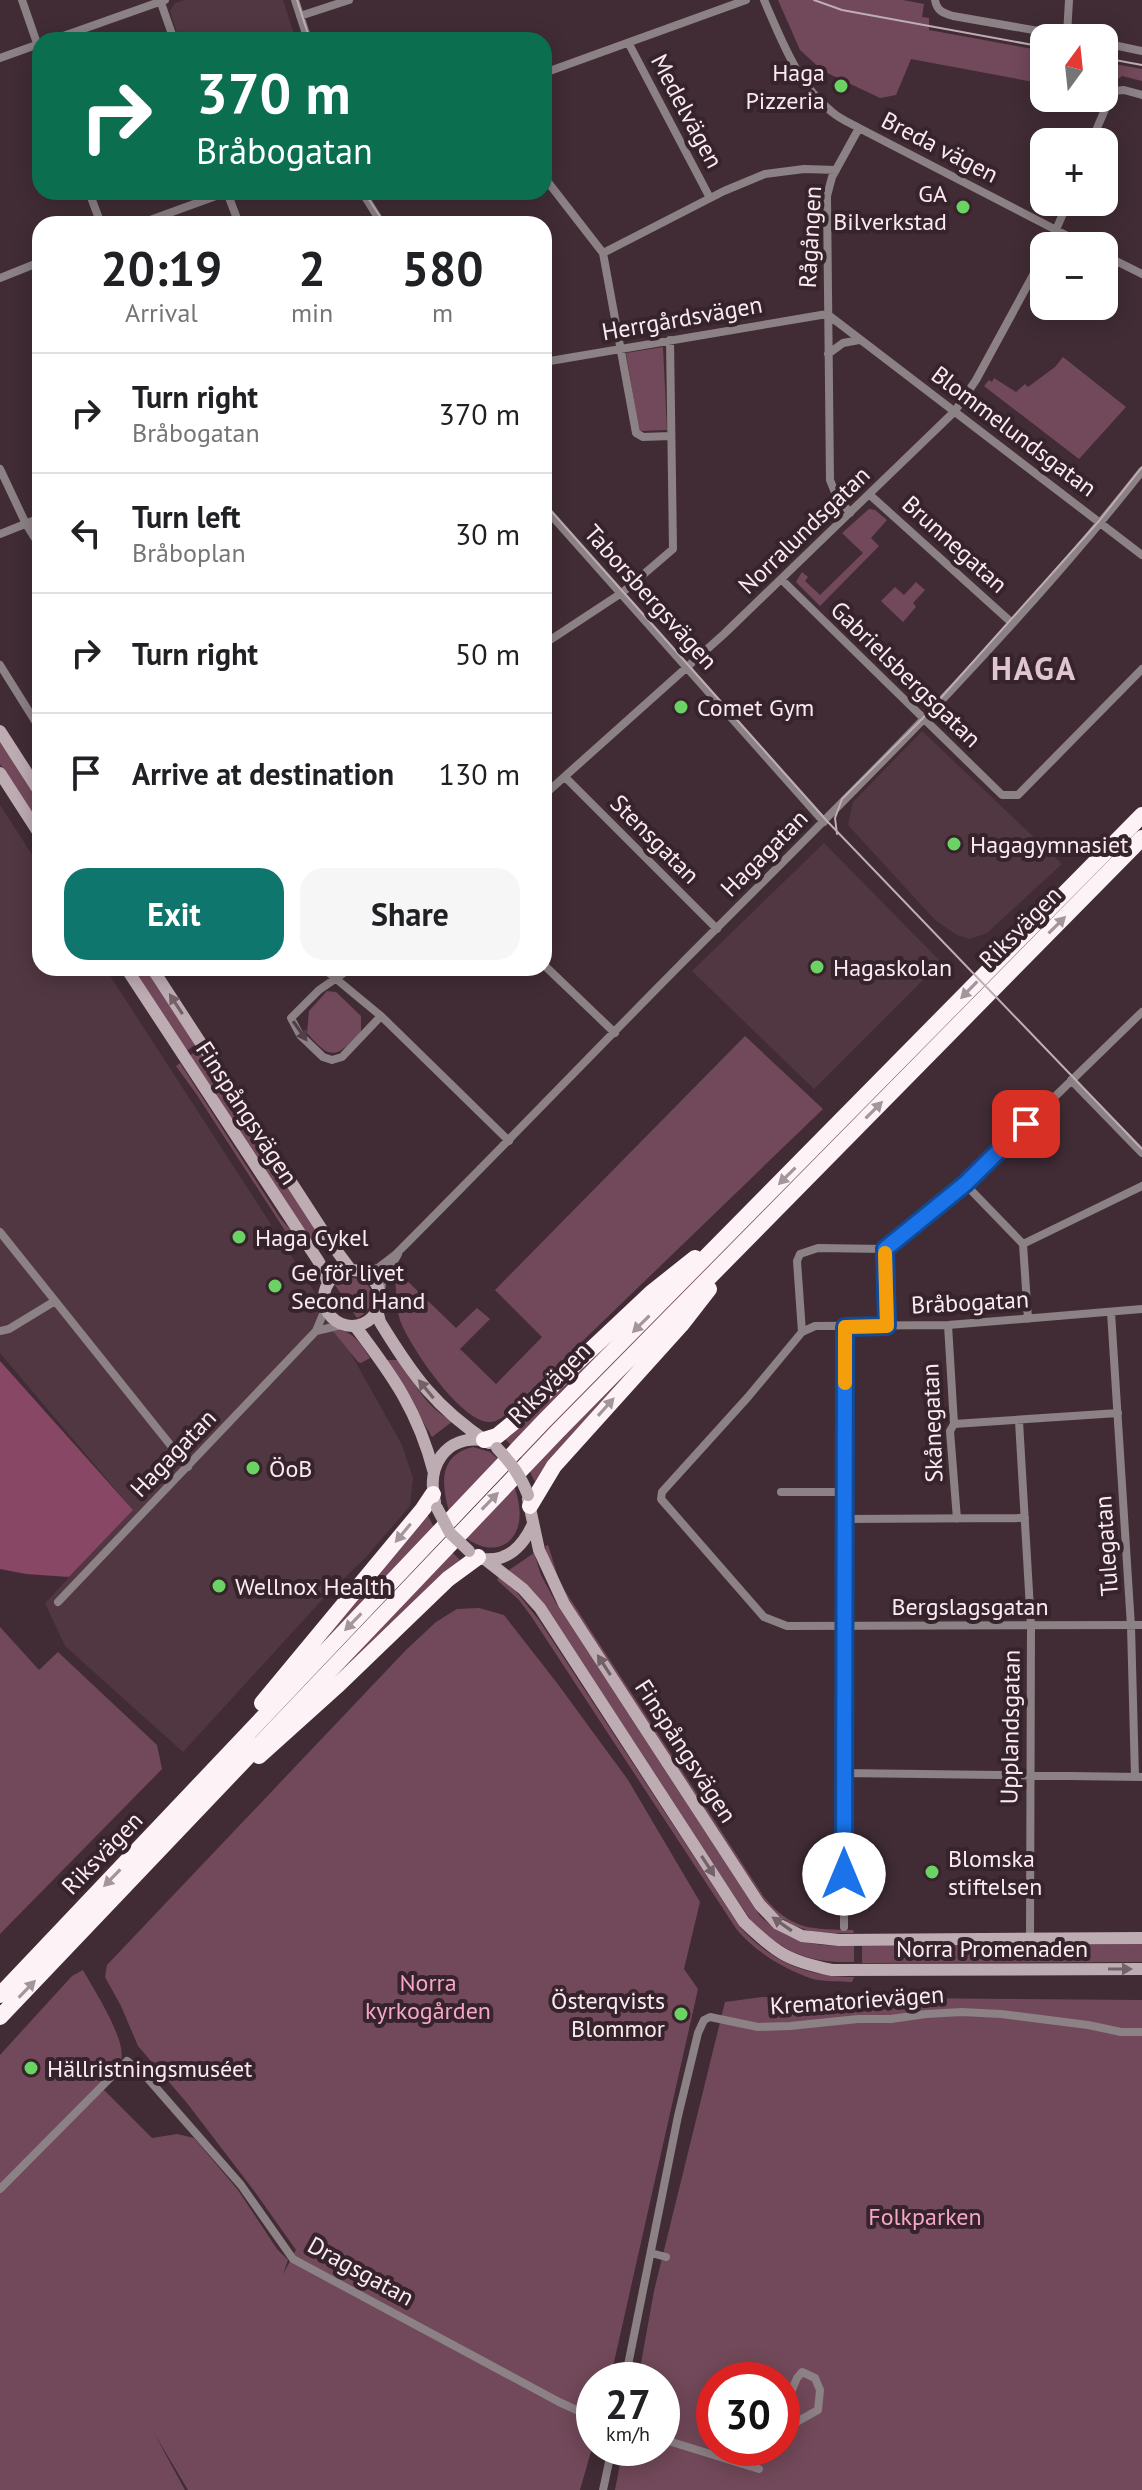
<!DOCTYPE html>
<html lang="en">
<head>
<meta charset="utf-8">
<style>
	:root { --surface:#fff; --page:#f6f6f6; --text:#202124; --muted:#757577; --line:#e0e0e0; --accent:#0f766e }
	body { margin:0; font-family:"PT Sans",sans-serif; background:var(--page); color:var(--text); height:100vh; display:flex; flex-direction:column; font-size:30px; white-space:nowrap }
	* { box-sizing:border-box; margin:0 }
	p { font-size:26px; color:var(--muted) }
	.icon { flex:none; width:44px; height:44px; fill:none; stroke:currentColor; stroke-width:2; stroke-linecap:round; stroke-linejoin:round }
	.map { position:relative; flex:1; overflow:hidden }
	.panel { position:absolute; left:32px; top:216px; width:520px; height:760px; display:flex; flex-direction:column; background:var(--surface); border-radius:24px; box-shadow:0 4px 20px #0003 }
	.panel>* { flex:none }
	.hud { position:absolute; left:32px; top:32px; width:520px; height:168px; border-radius:24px; box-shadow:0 4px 20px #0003; background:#0b6e4f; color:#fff; overflow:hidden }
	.needle { width:52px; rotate:15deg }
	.fabs { position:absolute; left:1030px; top:24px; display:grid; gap:16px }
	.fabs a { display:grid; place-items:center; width:88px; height:88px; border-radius:16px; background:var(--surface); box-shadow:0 4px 20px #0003; font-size:40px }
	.speed { position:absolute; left:576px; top:2362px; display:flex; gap:16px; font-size:40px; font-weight:700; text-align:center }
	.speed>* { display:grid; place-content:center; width:104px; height:104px; border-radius:50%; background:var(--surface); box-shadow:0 4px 20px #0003; line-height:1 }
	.speed small { font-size:20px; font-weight:400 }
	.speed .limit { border:12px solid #d22; background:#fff; color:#111 }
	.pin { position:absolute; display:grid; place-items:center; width:68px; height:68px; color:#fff; margin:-34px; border-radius:16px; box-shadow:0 4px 12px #0006 }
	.me { position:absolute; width:88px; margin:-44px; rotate:0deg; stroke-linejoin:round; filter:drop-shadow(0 0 6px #0008) }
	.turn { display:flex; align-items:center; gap:28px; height:168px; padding:0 32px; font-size:36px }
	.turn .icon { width:104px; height:104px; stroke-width:2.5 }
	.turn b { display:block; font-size:56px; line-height:68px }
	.eta { display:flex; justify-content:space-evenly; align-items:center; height:136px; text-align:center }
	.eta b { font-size:48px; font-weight:800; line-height:56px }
	.primary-button { display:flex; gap:16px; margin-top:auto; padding:16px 32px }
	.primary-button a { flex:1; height:92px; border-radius:24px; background:var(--accent); color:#fff; font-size:32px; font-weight:800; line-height:92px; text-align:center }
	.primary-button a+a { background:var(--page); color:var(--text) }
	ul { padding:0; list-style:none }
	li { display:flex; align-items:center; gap:24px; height:120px; padding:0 32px; border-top:2px solid var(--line) }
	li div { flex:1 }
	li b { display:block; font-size:30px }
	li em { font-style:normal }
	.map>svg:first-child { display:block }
	.built { fill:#513742 }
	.green { fill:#72495a; fill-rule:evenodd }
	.forest { fill:#884764 }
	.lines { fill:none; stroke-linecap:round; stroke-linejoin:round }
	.street { stroke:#8c8185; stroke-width:8 }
	.secondary { stroke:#beacb3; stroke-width:12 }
	.highway { stroke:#fdf2f6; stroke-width:16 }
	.tram { stroke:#beaeb4; stroke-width:2 }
	.secondary-bridge { stroke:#beacb3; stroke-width:12 }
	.oneway { fill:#a3959b }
	.oneway2 { fill:#736168 }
	.oneway3 { fill:#503f46 }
	.route-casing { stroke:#114b97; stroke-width:20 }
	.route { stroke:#1a73e8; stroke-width:14 }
	.slow { stroke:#f59e0b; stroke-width:14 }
	.poi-dot { fill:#6ad364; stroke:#36232b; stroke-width:3 }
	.labels { text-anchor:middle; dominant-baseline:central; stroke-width:8; stroke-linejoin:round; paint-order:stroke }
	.poi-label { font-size:24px; fill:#f9ebf0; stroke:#36232b; text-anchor:start }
	.street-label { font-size:24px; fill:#f9ebf0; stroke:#36232b }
	.park-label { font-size:24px; fill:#f6a7c7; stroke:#36232b }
	.district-label { font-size:32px; font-weight:bold; letter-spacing:2px; fill:#e0c5cf; stroke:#36232b }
</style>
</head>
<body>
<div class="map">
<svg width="1142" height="2490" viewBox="0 0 1142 2490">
	<rect width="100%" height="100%" fill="#412c35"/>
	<path class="built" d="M185,0H283L296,40H179L170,11L175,3Z
		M922,731L1062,864L987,933L970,939L957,935L935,920L848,825L853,802Z
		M0,805L40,867V968H105L327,1311L402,1445L413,1478L410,1506L366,1557L321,1601L183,1752L65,1646L45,1603L133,1510L0,1353Z
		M824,843L941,962L814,1089L692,971Z"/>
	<path class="green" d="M778,0H903L924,4L922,17L929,18V30L1044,51V84L911,59L896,95L880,98L823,71L800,50Z
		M1104,62L1142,69V81L1122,76L1104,90Z
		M663,347L667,430L639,431L626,353Z
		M1063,357L1126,407L1079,459L984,386L989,380L992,382L994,378L1016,392L1025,384L1028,387L1055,367Z
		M869,509L875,510L887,520L871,538L879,546L820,606L796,582L802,572L808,577L805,581L820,595L863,553L842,533Z
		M916,582L925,590L913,603L916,607L903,622L881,601L895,587L904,595Z
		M0,742L40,804V826L0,764Z
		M132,968H146L195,1045L186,1051Z
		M327,991L336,992L361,1016V1032C336,1057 332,1062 307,1033L309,1011Z
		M972,997L974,999L522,1458L519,1455Z
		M745,1036L823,1109L510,1411C504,1416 497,1423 488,1422C459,1419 413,1350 402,1325C396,1313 397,1295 395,1281L398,1272L456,1328L477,1308L490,1319L460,1349L496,1384L542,1337L495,1290Z
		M198,1050L322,1240L307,1238L189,1056Z
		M180,1063L280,1218L301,1242L295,1246L197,1095L176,1066Z
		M345,1278C374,1274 383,1306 357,1318L335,1285Z
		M672,1281L512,1446L503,1437Z
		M692,1302L535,1482L528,1468Z
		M340,1330C356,1334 362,1346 370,1358L361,1363L358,1362L333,1331Z
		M386,1360H399C415,1384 427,1409 453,1421L432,1437Z
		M473,1447L490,1452L499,1460L449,1511C441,1483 439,1455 473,1447Z
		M513,1483C518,1496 521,1509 519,1522C513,1553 483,1554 463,1535Z
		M427,1514L434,1527L258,1715Z
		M548,1545L558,1577L565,1591L764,1897C792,1931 812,1929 853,1930L854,1933C818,1933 798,1934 770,1909L565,1596L548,1559L545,1546Z
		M450,1550L460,1560L278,1734Z
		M534,1553L541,1575L556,1603L760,1916C790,1944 814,1946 854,1946V1962C808,1963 787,1953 753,1924L530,1589L509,1570Z
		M499,1577L514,1589L539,1620L740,1927C771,1962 808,1977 854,1977L852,1982C839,1981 826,1982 813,1979C785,1970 756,1952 737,1930L531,1616L519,1600L497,1580Z
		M479,1608L504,1615L557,1683L628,1780L700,1902L684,1969L698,1989L610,2380H594V2441L580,2490H188L154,2433L185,2490H0V2055L72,1976L83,1970C92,1987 130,2044 120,2062C116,2070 105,2078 99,2085L152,2138L177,2134L194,2138L238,2190L277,2249L288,2260L283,2274L296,2250L255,2192L187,2103L138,2046L121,2006L105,1977L107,1965L406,1650L436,1622L457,1609Z
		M0,1627L39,1670L58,1652L157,1745L162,1769L0,1934Z
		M1142,1944V1962L862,1963V1946Z
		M762,1997L1142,2000V2490H615L623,2448H662V2380H638L654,2291L725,2002ZM714,2380H782V2448H714Z"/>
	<path class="forest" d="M0,1361L133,1510L69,1577L26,1574L0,1569Z"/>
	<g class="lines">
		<path class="street" d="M22,0L40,52
			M160,0L174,40
			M295,0L308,40
			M764,0C781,39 798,85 832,112C840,119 850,123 859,128L832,177L827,196L830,480L836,495L850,513
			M935,0C937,11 943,13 953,16L1079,38
			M300,16L349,0
			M1067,35L1069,0
			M52,40L165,0
			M1104,43L1142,51
			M629,44L710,198
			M0,58L39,44
			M544,73L746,0
			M859,128L1087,246
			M1091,142L1113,91L1124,90L1142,95
			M544,177L603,253L636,433L643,437L671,436
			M89,192L101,224
			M362,192L382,224
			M139,224L227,192L239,224
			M1049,246L1068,202
			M603,253L724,191L765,174L804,169L836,170
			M1104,255L1142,274
			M0,278L40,262
			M827,314L1142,555
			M828,354L843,343L859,340
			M544,362L827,314
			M0,469L26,524L40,546
			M870,495L1012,623
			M544,507L824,822
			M0,534L40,518
			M782,580L1002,795H1018L1142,669
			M544,644L623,592L673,549L670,340
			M0,665L40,729
			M565,777L717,929
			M544,795L724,634L955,411L976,380L1044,255
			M544,965L615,1033
			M323,968L381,1016L509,1141
			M351,968L319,990L291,1018L300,1035L323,1057L332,1060L342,1057L381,1016
			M1071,1080L1142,1153
			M965,1184L1023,1244L1028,1319
			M0,1232L188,1467
			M1023,1244L1142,1186
			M885,1249L887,1326
			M362,1272L378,1268L395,1255C490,1160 584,1062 679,966C838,806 1002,649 1142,471
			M380,1299L382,1283L398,1254
			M1142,1309L948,1325L815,1326L802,1332L748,1397L662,1492L661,1499L764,1617L787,1626L1142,1625
			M1111,1312L1131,1626L1135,1777
			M948,1325L954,1424L950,1431L957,1519
			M0,1331L9,1329L55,1301
			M316,1331L346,1324
			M802,1332L797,1261L800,1254L818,1248L885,1249L890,1247L965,1184L1142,1012
			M1019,1421L1031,1626L1030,1938
			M954,1424L1118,1413
			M781,1492H846
			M846,1519L1025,1518
			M58,1602L316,1331L326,1307
			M844,1773L1142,1777
			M844,1927L845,1327
			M0,2189L127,2061L144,2074L241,2185L293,2259L559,2402L594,2418
			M651,2253L666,2257
			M625,2380L678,2116L698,2033L704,2020L710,2017L758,2027L790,2026L858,2019H891L926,2014L962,2012L1001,2014L1088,2025L1121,2032H1142
			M782,2413L797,2378L802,2372L815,2378L820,2390L818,2410L782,2430
			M662,2439L759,2469
			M753,2467L765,2448
			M603,2490L612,2448"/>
		<path class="secondary" d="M0,731L40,793
			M0,773L40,835
			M126,968L319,1262L328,1283
			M152,968L330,1242L351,1270
			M324 1298a28 28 0 1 1 56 0a28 28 0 1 1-56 0Z
			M377,1310L380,1322C413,1376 435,1407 489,1443
			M355,1326C393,1376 418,1411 434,1473
			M528,1499L539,1550L564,1604L760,1905L778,1924L802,1936L839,1940L1142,1938
			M435,1502C426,1466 445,1435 484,1440
			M482,1559C508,1562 523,1546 533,1524
			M486,1560L523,1589L540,1608L744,1922C776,1953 788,1961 832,1970L1142,1969"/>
		<path class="highway" d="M484,1440L497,1436L514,1422L651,1293L695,1258
			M530,1506L554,1466L681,1325L709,1289
			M262,1703L423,1509L433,1494
			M259,1756L339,1684L448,1579L478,1557
			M0,1995L544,1421L1142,815
			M0,2017L558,1431L1142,838"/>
		<path class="tram" d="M297,0L310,40
			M814,0L842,10L1044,47
			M1104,58L1142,65
			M364,192L385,224
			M544,503L826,820L1142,1149
			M837,834L835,818L842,799L922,719L1099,521L1142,467"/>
		<path class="secondary-bridge" d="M497,1448C511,1463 521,1476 528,1495
			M437,1508L450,1533L469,1551"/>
	</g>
	<defs><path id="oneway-solid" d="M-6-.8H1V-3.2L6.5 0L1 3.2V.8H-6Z" transform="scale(2)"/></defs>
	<g class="oneway">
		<use href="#oneway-solid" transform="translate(1057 925) rotate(-45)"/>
		<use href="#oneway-solid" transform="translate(969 990) rotate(134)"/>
		<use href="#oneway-solid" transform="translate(874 1110) rotate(-45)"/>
		<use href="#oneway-solid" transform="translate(787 1176) rotate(135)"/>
		<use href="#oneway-solid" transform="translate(641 1324) rotate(135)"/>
		<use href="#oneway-solid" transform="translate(606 1407) rotate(-48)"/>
		<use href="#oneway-solid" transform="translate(490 1501) rotate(-46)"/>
		<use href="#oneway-solid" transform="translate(403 1533) rotate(130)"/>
		<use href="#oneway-solid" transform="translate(353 1622) rotate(134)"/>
		<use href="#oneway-solid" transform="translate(112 1878) rotate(134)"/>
		<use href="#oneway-solid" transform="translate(27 1989) rotate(-46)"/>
	</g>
	<g class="oneway2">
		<use href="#oneway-solid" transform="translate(176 1004) rotate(-123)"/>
		<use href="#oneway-solid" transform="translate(426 1389) rotate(-129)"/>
		<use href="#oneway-solid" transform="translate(604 1665) rotate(-123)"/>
		<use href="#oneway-solid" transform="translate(708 1866) rotate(57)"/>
		<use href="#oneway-solid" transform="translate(782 1924) rotate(-145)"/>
		<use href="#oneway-solid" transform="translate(1120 1969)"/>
	</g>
	<use class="oneway3" href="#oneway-solid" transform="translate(300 1031) rotate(55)"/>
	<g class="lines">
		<g class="route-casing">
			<path id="route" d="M844,1874L845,1327L887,1326L885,1249L965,1184L1026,1124"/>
		</g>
		<use href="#route" class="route"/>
		<path class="slow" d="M845,1383V1327L887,1326L885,1253"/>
	</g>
	<g class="poi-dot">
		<circle cx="841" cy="86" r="8"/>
		<circle cx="963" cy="207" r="8"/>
		<circle cx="681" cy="707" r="8"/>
		<circle cx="954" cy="844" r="8"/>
		<circle cx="817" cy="967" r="8"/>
		<circle cx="239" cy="1237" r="8"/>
		<circle cx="275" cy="1286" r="8"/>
		<circle cx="253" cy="1468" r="8"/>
		<circle cx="219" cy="1586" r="8"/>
		<circle cx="932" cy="1872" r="8"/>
		<circle cx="681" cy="2014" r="8"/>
		<circle cx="31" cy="2068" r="8"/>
	</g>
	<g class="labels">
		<g class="poi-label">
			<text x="825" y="72" text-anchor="end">Haga<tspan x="825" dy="28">Pizzeria</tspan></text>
			<text x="947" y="193" text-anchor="end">GA<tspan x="947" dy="28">Bilverkstad</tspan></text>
			<text x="697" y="707">Comet Gym</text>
			<text x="970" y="844">Hagagymnasiet</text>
			<text x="833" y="967">Hagaskolan</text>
			<text x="255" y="1237">Haga Cykel</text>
			<text x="291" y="1272">Ge för livet<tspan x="291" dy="28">Second Hand</tspan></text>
			<text x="269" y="1468">ÖoB</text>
			<text x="235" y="1586">Wellnox Health</text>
			<text x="948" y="1858">Blomska<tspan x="948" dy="28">stiftelsen</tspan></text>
			<text x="665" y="2000" text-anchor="end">Österqvists<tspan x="665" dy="28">Blommor</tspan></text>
			<text x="47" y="2068">Hällristningsmuséet</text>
		</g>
		<g class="street-label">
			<text transform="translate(687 111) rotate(62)">Medelvägen</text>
			<text transform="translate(940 147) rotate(27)">Breda vägen</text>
			<text transform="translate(810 237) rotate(-87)">Rågången</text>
			<text transform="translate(682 318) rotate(-10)">Herrgårdsvägen</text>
			<text transform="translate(1014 431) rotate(37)">Blommelundsgatan</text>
			<text transform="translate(804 530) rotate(-44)">Norralundsgatan</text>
			<text transform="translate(955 544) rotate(42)">Brunnegatan</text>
			<text transform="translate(651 597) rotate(48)">Taborsbergsvägen</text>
			<text transform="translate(906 674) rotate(44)">Gabrielsbergsgatan</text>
			<text transform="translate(655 839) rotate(45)">Stensgatan</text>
			<text transform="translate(764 853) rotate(-45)">Hagagatan</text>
			<text transform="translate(1020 927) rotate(-45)">Riksvägen</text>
			<text transform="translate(247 1113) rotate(57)">Finspångsvägen</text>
			<text transform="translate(970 1302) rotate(-3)">Bråbogatan</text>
			<text transform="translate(549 1383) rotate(-45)">Riksvägen</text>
			<text transform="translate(932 1423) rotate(-92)">Skånegatan</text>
			<text transform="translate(173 1453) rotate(-46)">Hagagatan</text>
			<text transform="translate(1106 1546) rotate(-94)">Tulegatan</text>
			<text x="970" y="1606">Bergslagsgatan</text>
			<text transform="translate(1010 1727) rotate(-89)">Upplandsgatan</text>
			<text transform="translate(686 1751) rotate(57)">Finspångsvägen</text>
			<text transform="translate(102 1853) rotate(-46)">Riksvägen</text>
			<text x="992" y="1948">Norra Promenaden</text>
			<text transform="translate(857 2000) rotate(-4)">Krematorievägen</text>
			<text transform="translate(361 2271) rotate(29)">Dragsgatan</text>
		</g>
		<g class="park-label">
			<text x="428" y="1982">Norra<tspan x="428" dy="28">kyrkogården</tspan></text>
			<text x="925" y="2216">Folkparken</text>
		</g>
		<g class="district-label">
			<text x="1034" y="668">HAGA</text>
		</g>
	</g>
</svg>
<div class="fabs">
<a><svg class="needle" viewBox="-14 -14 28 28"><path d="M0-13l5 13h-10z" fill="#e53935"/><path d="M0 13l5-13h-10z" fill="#757577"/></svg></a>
<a>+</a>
<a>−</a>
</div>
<div class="speed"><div>27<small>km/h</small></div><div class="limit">30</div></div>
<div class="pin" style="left:1026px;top:1124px;background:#d93025"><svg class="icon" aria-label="arrive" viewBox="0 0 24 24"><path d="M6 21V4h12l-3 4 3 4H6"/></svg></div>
<svg class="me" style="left:844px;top:1874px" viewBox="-20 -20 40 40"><circle r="19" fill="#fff"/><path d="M0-13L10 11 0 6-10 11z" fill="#1a73e8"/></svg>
<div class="hud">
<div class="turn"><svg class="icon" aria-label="right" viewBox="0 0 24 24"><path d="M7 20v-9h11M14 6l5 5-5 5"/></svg><div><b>370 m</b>Bråbogatan</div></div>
</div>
<section class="panel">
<div class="eta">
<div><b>20:19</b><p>Arrival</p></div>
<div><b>2</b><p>min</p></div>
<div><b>580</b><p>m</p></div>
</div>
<ul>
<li><svg class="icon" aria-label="right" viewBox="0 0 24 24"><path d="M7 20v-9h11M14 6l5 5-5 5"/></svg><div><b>Turn right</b><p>Bråbogatan</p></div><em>370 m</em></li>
<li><svg class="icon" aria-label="left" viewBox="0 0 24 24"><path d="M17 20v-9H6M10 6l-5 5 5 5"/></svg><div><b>Turn left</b><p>Bråboplan</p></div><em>30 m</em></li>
<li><svg class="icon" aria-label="right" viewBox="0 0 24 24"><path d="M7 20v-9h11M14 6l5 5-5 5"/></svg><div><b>Turn right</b></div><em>50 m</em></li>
<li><svg class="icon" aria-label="arrive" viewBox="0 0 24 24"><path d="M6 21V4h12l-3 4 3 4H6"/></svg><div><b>Arrive at destination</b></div><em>130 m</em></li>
</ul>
<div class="primary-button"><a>Exit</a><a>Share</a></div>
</section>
</div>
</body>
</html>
